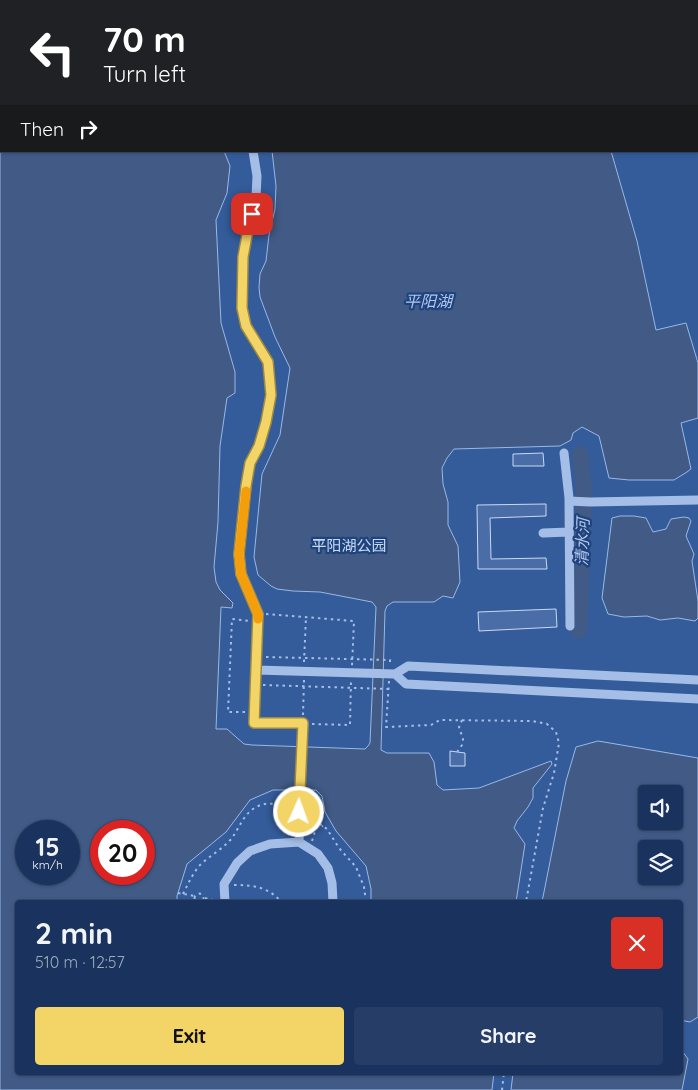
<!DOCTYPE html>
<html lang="en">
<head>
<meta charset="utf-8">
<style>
	:root { --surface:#19325e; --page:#263e67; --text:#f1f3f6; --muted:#9faabc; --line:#374d73; --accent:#f3d466 }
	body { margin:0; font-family:Quicksand,"Noto Sans SC",sans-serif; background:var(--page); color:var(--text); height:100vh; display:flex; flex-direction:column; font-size:19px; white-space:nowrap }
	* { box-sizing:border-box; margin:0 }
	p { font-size:16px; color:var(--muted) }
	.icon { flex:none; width:28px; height:28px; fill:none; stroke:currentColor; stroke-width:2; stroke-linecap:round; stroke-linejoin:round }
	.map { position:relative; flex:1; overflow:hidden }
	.details { position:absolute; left:15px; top:900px; width:668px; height:175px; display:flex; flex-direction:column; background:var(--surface); border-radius:5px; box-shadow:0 1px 4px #0004,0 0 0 1px var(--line) }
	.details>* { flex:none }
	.top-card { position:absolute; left:0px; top:0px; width:699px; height:152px; box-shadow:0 1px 4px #0004,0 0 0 1px var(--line); background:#202124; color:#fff; overflow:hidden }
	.buttons { position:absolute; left:638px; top:785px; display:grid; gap:10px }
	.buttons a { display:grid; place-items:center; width:45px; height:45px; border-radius:5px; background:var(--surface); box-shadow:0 1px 4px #0004,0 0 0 1px var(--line); font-size:25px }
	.speed { position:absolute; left:15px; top:820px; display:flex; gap:10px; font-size:25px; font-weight:700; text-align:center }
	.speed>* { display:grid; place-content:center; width:65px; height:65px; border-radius:50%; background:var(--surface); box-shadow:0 1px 4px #0004,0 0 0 1px var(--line); line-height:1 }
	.speed small { font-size:12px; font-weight:400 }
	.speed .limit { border:8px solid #d22; background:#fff; color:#111 }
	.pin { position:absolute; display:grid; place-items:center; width:42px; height:42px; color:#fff; margin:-21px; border-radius:10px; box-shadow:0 2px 8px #0006 }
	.me { position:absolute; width:55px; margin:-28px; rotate:2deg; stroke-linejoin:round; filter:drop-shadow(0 0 4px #0008) }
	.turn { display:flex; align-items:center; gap:18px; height:105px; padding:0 20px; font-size:22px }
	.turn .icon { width:65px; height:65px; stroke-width:2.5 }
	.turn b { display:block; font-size:35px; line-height:42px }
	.then { display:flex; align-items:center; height:48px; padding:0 20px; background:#0003; gap:10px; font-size:19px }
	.round { display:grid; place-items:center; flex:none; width:52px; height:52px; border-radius:5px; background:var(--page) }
	.overview { display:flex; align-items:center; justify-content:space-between; height:85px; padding:0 20px }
	h1 { font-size:30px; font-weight:700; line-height:38px }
	.cta { display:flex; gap:10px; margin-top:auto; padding:10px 20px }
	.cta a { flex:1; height:58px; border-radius:5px; background:var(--accent); color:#111; font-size:20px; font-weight:700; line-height:58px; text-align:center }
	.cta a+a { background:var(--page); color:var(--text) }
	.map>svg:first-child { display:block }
	.green { fill:#345c9b; fill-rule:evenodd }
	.water { fill:#415b86; stroke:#98b8e8; fill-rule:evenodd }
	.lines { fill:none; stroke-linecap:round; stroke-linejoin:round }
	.river { stroke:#415b86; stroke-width:16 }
	.building { fill:#4a6da7; stroke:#c8d9f5 }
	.path { stroke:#a5bee7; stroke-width:2; stroke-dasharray:2.5 4; stroke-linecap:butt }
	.minor { stroke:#a5bee7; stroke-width:9 }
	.major { stroke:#e6edfd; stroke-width:12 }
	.route-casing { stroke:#9e8a42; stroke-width:12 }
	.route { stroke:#f3d466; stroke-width:9 }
	.slow { stroke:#f59e0b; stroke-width:9 }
	.labels { text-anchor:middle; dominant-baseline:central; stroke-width:4.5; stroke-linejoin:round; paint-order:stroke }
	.park-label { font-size:15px; fill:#c8d9f5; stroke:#21437d }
	.water-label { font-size:16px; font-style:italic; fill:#b0c8ee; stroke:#21437d }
</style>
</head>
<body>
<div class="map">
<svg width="698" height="1090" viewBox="0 0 698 1090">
	<rect width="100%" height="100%" fill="#21437d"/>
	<path class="green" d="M0,0H670V1H1V151H698V94V1090H0ZM646,794H674V821H646ZM26,831H69V874H26ZM101,831H144V874H101ZM646,849H674V876H646ZM18,902H680V1072H18Z"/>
	<path class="water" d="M48,0H142L143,1H50Z
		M0,22L1,23V151H224L230,166L227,193L216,220L221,323L235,372V393L227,398L220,446L218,522L214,567L216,582L220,590L233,603L232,608L221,607L216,729H227L244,744L252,745L365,749L368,746L370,743L376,607L372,602L320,592L293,591L277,589L271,586L258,575L254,557L262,474L280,435L290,368L275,337L260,297L259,287L260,274L266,261L269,235L275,209L276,186L272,151H611L637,241L656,330L686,323L698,363V418L681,423L691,469L687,472L674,480H629L609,478L599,436L582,427L573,433L571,440L560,446L454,449L447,458L442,468L443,484L448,502V525L458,546L460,582L453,598L443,596L434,602H393L387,606L385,611L381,750L387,753H429L434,762L437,785L443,790L479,788L551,761L552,764L533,788V798L528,807L517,821L514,828L525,844L516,902H371V889L366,866L336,831L325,812L322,796L316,790H273L250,800L226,832L187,864L177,896V902H18V1072L494,1073L492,1090H0ZM26,831H69V874H26ZM101,831H144V874H101Z
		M620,516H634L646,518L653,532L666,529L671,519L684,517L689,518L691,521L686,536L694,554L692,561L698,601V618L695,621L678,618L660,620L647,616L624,617L608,614L602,598L612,518Z
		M598,741L698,758V1017L690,1022L680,1020V902H542L566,781L576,747ZM646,794H674V821H646ZM646,849H674V876H646Z
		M680,1048L688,1059L682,1090H511L513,1073L680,1072Z"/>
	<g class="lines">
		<path class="river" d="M579,631L584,492L580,454"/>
	</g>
	<path class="building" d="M543,453L544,466H513V454Z
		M546,504V516L490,518L491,559L546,558L547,569H478L477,505Z
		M556,609L557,627L479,631L478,612Z
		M450,751L465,753V766H450Z"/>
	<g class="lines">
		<path class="path" d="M281,0L282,1
			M334,0L335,1
			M209,1L211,0
			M296,1L299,0
			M266,614L354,621L352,666
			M266,657L390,660V666
			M304,662L306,617
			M389,681L386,727L431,725L440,720L532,721L547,724L556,732L559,743L554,773L543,808L526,902
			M263,685L388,689
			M245,712H228L232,619L250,621
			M303,715L304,680
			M312,724L350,725L351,680
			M457,752L462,745L463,739L459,727L462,720
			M309,816L327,829L339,848L356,867L364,887L366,902
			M312,841L316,828L323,826
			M234,885C253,885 269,887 281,902
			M178,893L195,896
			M194.5 898a4.5 4.5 0 1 1 9 0a4.5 4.5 0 1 1-9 0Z
			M183,894C188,884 192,875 199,866C209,856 223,849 232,838C239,828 243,816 253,809C260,804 267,803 275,804L282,810L289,835
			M205,898L217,901
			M502,1090L504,1072"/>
		<path class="minor" d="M164,0V1
			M234,0L235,1
			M402,1L404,0
			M253,151L257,176L256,198L248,230L243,257L242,308L245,326L268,362L271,395L266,422L259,445L250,463L239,554L241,574L258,614L254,723H303L299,842
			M564,453L569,498L570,626
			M569,501L590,502L698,500
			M543,533L569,532
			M256,670L395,674L408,666L698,680
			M395,674L406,684L698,699
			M225,902L224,884L237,863L250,851L270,844L299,842L318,854L328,868L332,883L333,902"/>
		<path class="major" d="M691,0V1
			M698,22V24"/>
	</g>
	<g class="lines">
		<g class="route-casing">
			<path id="route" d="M252,214L248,230L243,257L242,308L246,326L268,362L271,395L266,422L259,446L250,463L246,486L239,554L241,574L258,614L254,723H303L299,812"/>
		</g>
		<use href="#route" class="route"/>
		<path class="slow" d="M246,491L239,554L241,574L258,614V619"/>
	</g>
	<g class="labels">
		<g class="park-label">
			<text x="349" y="545">平阳湖公园</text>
		</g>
		<g class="water-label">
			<text x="428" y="301">平阳湖</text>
			<text transform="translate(582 542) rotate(-88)">清水河</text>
		</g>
	</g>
</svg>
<div class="buttons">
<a><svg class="icon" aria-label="sound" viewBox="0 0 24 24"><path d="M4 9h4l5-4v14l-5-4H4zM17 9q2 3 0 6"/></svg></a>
<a><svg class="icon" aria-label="layers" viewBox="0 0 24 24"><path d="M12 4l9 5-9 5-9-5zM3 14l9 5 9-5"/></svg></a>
</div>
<div class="speed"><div>15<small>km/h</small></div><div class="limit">20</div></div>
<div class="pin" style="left:252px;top:214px;background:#d93025"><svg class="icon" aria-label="arrive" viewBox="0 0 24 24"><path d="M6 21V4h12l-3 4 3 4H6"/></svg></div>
<svg class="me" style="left:299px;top:812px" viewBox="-20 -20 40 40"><circle r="17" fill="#f3d466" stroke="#fff" stroke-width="3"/><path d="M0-11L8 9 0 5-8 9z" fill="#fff"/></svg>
<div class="top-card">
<div class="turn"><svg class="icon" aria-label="left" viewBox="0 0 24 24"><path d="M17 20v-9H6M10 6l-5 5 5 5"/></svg><div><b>70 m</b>Turn left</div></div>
<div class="then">Then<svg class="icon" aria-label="right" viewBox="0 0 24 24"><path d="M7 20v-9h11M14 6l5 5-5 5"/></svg></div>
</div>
<section class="details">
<div class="overview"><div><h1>2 min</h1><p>510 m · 12:57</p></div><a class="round" style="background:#d93025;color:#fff"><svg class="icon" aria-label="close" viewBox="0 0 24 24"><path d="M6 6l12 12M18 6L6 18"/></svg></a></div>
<div class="cta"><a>Exit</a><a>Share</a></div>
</section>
</div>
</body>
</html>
